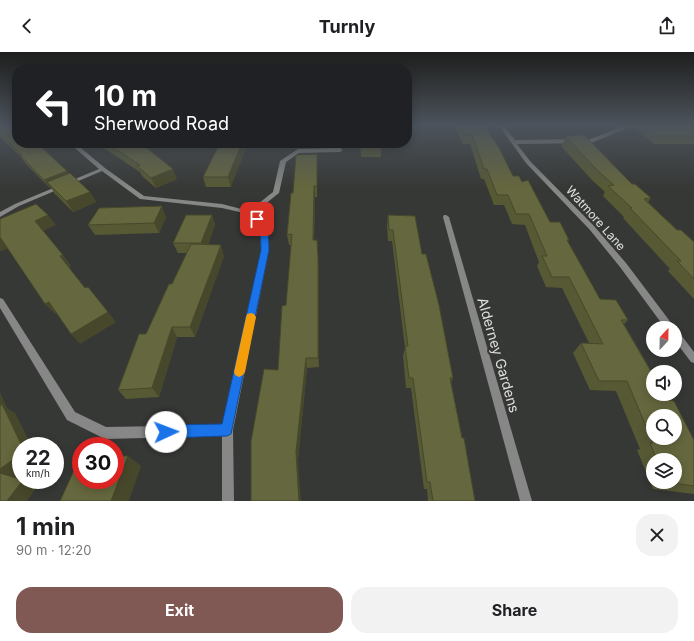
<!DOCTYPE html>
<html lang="en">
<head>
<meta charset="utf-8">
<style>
	:root { --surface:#fff; --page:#f2f2f2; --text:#202124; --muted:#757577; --accent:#805954 }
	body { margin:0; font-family:Inter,sans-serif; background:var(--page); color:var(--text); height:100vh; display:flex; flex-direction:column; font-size:15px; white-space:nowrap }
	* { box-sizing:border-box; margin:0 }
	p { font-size:13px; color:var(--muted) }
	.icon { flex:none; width:22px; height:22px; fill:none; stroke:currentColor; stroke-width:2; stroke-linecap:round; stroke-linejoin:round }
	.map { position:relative; height:449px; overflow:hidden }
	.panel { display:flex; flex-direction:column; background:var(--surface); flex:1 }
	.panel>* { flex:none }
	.top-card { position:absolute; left:12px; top:12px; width:400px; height:84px; border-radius:16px; box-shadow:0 2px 10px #0003; background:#202124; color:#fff; overflow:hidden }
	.needle { width:26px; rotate:22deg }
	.buttons { position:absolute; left:646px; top:269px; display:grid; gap:8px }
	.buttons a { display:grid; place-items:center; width:36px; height:36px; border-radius:50%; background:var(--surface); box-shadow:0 2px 10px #0003; font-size:20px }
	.speed { position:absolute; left:12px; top:385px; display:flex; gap:8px; font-size:20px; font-weight:700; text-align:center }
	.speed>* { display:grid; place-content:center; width:52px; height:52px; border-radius:50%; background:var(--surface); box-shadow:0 2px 10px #0003; line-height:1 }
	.speed small { font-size:10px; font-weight:400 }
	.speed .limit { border:6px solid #d22; background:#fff; color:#111 }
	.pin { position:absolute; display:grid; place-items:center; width:34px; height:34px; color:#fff; margin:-17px; border-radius:8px; box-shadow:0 2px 6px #0006 }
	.me { position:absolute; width:44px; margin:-22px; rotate:88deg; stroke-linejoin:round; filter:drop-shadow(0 0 3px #0008) }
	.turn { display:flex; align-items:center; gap:14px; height:84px; padding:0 16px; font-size:18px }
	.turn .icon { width:52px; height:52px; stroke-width:2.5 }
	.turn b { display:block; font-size:28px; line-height:34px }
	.round { display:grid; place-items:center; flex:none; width:42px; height:42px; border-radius:16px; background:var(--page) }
	.overview { display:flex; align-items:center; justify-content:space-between; height:68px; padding:0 16px }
	h1 { font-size:24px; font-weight:700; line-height:30px }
	.button { display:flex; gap:8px; margin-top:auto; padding:8px 16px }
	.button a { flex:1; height:46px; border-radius:16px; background:var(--accent); color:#fff; font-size:16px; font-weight:700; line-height:46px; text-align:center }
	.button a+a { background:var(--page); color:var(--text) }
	header { display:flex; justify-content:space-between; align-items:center; height:52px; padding:0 16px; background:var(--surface); font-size:18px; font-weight:700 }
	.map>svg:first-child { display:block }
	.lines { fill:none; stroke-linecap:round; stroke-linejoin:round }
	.lane { fill:#868786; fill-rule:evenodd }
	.street { fill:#868786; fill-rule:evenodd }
	.wall { fill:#575935; fill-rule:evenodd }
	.shaded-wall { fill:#47482b }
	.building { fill:#65673e; stroke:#47482b; fill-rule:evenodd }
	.route { fill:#1a73e8; stroke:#114b97 }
	.slow { fill:#f59e0b }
	.labels { text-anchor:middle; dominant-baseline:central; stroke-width:4; stroke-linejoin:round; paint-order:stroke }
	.street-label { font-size:12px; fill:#e0e1df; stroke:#363835 }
	.near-street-label { font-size:14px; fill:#e0e1df; stroke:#363835 }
</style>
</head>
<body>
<header><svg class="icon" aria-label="back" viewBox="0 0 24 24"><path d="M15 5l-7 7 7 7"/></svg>Turnly<svg class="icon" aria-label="share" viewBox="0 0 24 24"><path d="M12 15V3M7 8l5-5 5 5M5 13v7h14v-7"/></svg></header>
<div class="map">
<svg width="694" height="449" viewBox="0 0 694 449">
	<rect width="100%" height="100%" fill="#363835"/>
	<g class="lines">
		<path class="lane" d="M444,163H446L449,165L532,449H520L443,165Z"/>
		<path class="street" d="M499,74H504L515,88L590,87L624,74H665L663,76H628L591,91L517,92L530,109L594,174L626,211L675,276H665L620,215L590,178L526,111Z
			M69,91H75L105,116L144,144L222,152L249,159L273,140L280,109L298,97L340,96L343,98L340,100L299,101L286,110L279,141L254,161L267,173L269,198L233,378L234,449H222V384L105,387L67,368L0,256V246L3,247L75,360L106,375L223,373L261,198V174L248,162L222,156L140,147L102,119L19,154L0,165V160L15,152L99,117Z
			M675,278L678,279L694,300V311L691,310L675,289Z"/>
	</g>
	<path class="wall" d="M0,74L42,94L47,100L67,119L68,122L90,140L96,150L73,160L54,141L51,135L50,136L25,111L21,105L0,85Z
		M453,74H484L513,124L522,130L550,170L569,188L568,190L600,247L628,268L624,272L668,348L694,388V442L653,437L637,398L640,397L616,339L590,338L573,301L581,291H589L562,236L546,235L537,214L539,210L525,173L512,172L504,153H494L484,127H481L470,92H463ZM653,408H675V430H653Z
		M639,74H694V92H654L637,78Z
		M566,85L651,146L648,150L677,178L694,190V247L668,219L670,217L623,166L624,165L603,144L605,140L592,128L561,94Z
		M96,91H152L147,93L150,99L177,127L156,136L142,124L140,120Z
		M220,91L231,135H206L203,125Z
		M360,91H381V105H361Z
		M317,102V145H315L314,188L319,217V315L307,316L298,408L286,253L291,193H289L287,183L293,141Z
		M212,163L215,173L208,193L224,204L195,285H177L159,345L126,347L118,338L172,232L187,201H178L173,191Z
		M388,163L422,202L453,326L451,330L475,449H428L427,437H424L411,336H406L403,304L405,296L392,189H388L387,174Z
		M166,165L159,181L95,183L88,173Z"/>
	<path class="shaded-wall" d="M139,91H152L141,95Z
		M242,91H248L231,135L228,125Z
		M148,93L152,103L144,94Z
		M40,94H42L47,101Z
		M173,117L177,127L156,136L151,126Z
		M67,119L72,127L47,130L51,135L50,136L44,128Z
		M314,134L315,145L314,198L313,188Z
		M90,140L96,150L73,160L66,149Z
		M162,154L166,165L159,181L154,171Z
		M48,163L56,173L43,179L35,169Z
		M212,163L215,173L205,201L201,191Z
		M0,185L10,195L1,199H0Z
		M317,188L319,217V315L318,306Z
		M221,193L224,204L195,285L190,275Z
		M63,203L71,214L69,215L60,204Z
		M49,250L58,260L55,262L45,252Z
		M108,260L116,270L80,292L71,282Z
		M172,275L177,285L159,345L152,336Z
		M306,306L307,316L298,408L301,449H299L296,400Z
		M0,340L7,356L15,361L32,394H22L0,357Z
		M21,402V420L12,426L0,421V417Z
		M128,404L141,414L129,449H111Z
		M23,428L37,435L27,449H7Z"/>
	<path class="building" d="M0,74H17V91H39L42,94H40L67,119L44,128L20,103H22L0,82Z
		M460,74H484L498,94L513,124H519L522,130L528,128L550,170H560L569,188H567L600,247L616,248L628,268H621L653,323V342H664L668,348L674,349L694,388V434L667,430H675V408H657L650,391H653L627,329H599L581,291L603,292L569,225H552L542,204H547L529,162H516L508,143H497L487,117H484L472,82L465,83ZM653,364H675V386H653Z
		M646,74H694V84H659Z
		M584,83L632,132H635L651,146L644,147L677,178H681L694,190V227L677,209H681L630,156H632L608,134L614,133L598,119L566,85L567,84Z
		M106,91H145L148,93L144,94L173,117L151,126L137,114L140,113Z
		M220,91H242L228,125H203Z
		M361,91H381V95H361Z
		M317,102V134H314L313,188H317L318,206V306H306L296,400L299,449H251V389L264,317L278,318L282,254L286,253L292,182L287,183L291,141H293L296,103Z
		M70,121L90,140L66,149L47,130Z
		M36,152L48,163L35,169L63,203L60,204L85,236L88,235L108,260L71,282L49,250L45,252L0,185V167Z
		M162,154L154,171L88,173L99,156Z
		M186,163H212L201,191H173Z
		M388,163L415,164L422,202H426L439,253L453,326H450L462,386H464L475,449H433L430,430H427L413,326H409L405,294H408L393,178H389Z
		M191,192L221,193L190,275H172L152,336L118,338L139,282H146L169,232H172Z
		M2,352L22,394H21V402L0,417V354Z
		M81,403V428H115V404H128L111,449H60Z
		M0,421L23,428L7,449H0Z"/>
	<linearGradient id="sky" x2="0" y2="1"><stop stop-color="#1e1f1d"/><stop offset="0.54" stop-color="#4c535c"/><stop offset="1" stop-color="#4c535c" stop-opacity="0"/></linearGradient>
	<rect width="694" height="136" fill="url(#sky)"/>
	<path class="route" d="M257,164L268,173L269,198L231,382L227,384L166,386L162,384L160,380L162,375L166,373L222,372L261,198L260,174L253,167Z"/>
	<path class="slow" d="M251,261L254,262L256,265L245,320L243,323L239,325L235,323L234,320L246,265L247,262Z"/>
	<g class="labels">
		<g class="street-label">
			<text transform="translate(596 166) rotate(48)">Watmore Lane</text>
		</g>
		<g class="near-street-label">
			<text transform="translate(499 303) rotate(74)">Alderney Gardens</text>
		</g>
	</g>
</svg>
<div class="buttons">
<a><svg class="needle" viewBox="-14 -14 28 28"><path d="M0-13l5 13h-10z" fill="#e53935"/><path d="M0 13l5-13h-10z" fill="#757577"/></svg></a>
<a><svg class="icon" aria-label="sound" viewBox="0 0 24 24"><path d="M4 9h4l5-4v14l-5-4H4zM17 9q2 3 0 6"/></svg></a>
<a><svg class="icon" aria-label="search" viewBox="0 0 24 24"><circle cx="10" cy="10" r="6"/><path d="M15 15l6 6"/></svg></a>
<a><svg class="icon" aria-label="layers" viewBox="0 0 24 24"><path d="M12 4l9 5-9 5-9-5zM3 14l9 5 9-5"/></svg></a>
</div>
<div class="speed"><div>22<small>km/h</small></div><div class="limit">30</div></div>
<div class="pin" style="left:257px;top:167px;background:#d93025"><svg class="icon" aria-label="arrive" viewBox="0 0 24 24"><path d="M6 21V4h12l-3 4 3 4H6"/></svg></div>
<svg class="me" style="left:166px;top:380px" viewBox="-20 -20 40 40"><circle r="19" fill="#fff"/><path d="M0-13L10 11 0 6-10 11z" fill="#1a73e8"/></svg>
<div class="top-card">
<div class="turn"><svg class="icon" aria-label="left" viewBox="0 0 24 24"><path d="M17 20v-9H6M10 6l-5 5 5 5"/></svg><div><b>10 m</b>Sherwood Road</div></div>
</div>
</div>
<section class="panel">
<div class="overview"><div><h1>1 min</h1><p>90 m · 12:20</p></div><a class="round"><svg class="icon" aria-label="close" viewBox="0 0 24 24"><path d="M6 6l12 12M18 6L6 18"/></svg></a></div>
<div class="button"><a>Exit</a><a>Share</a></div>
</section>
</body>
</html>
